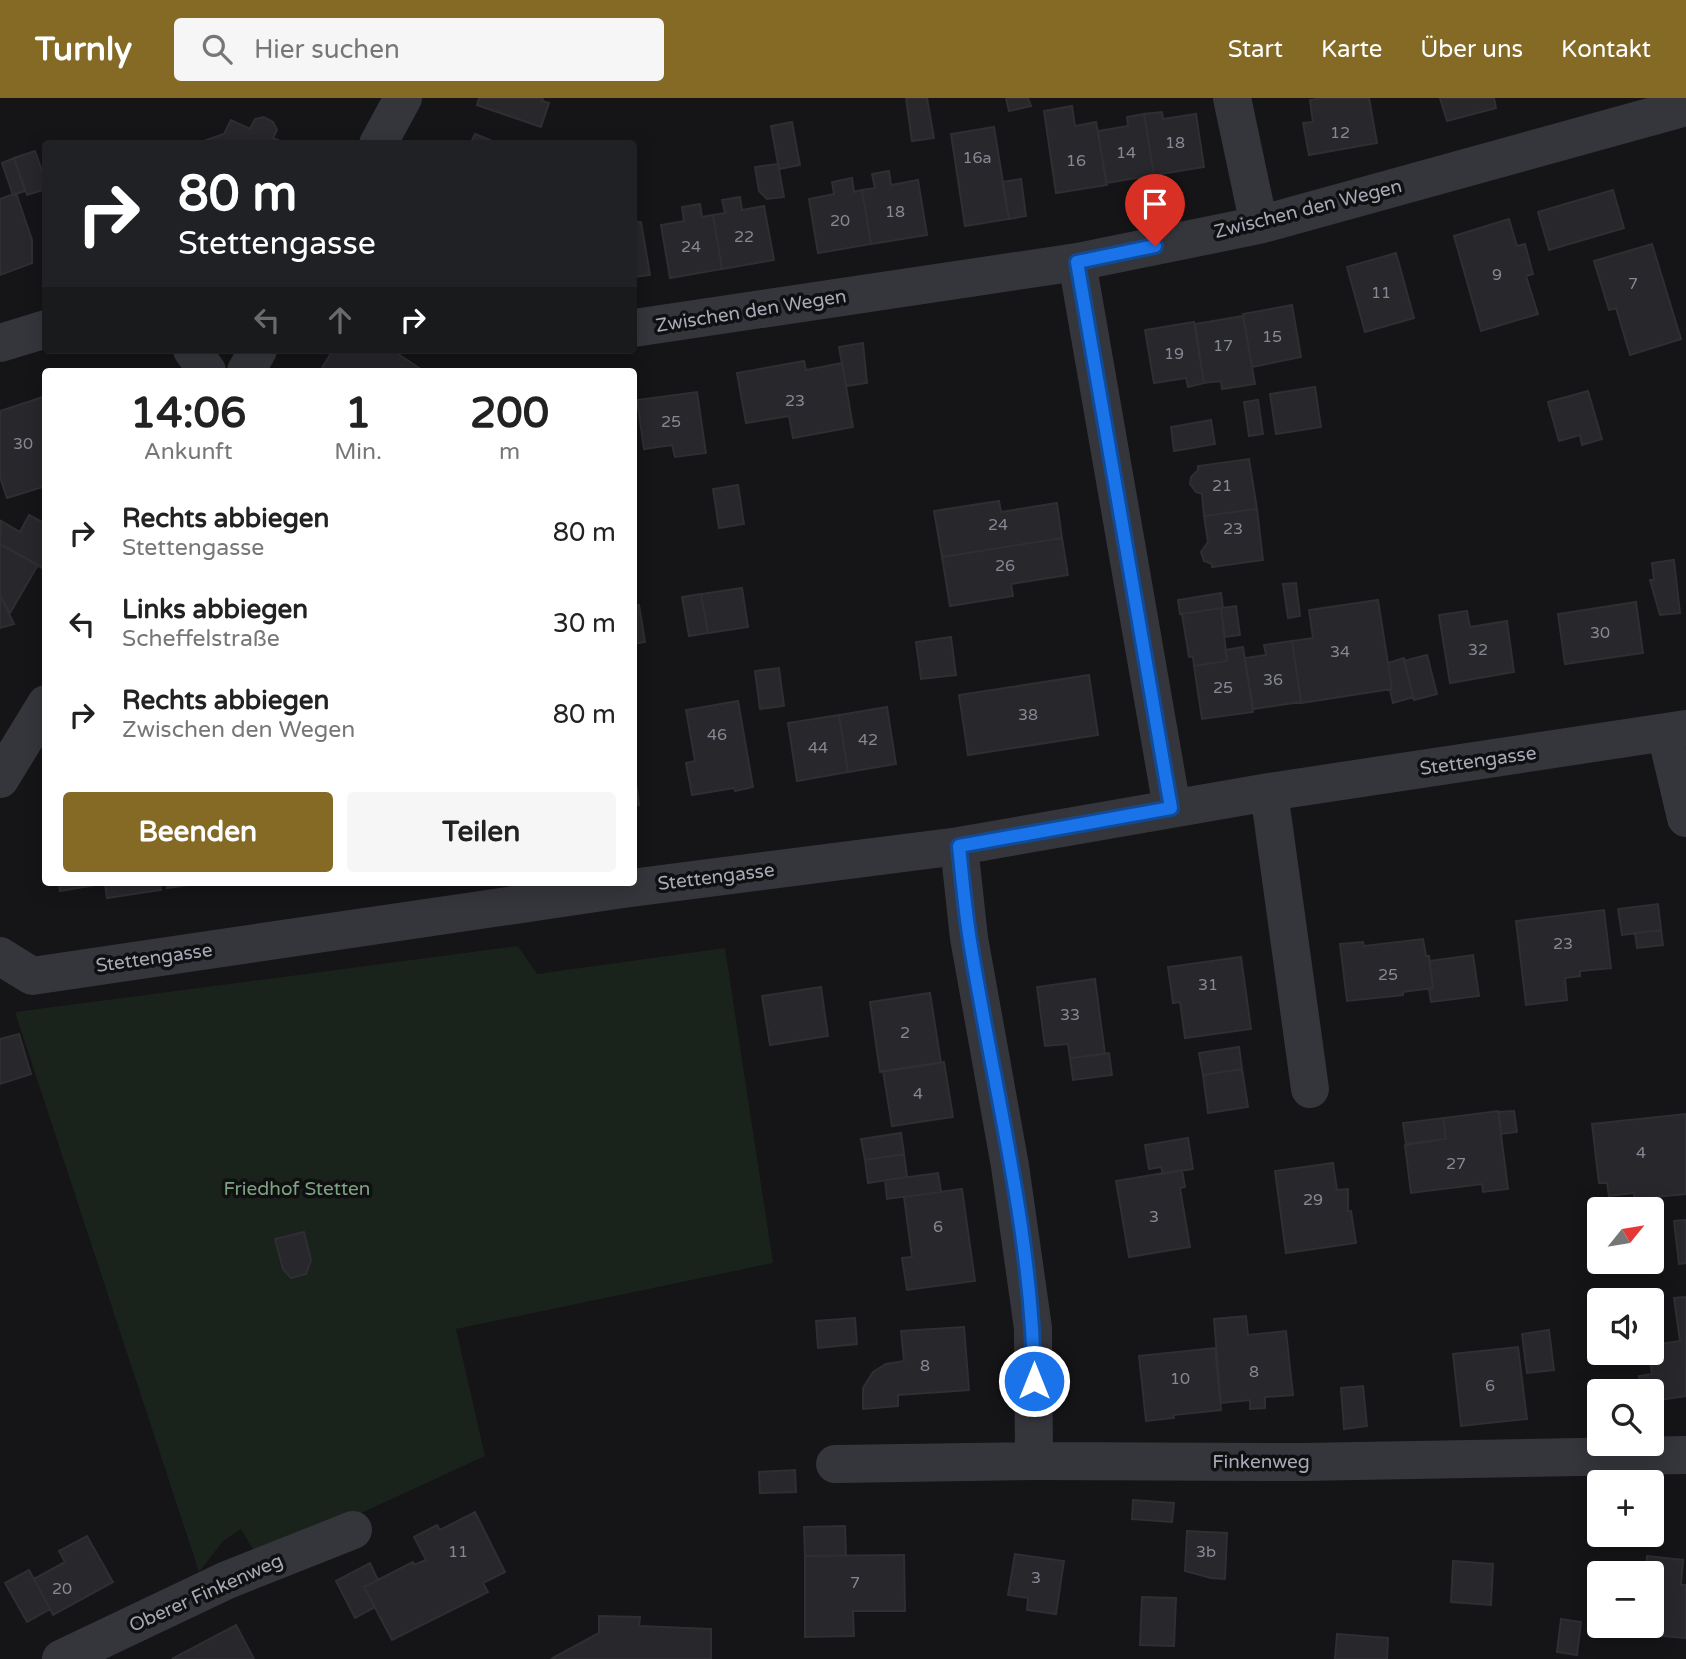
<!DOCTYPE html>
<html lang="de">
<head>
<meta charset="utf-8">
<style>
	:root { --surface:#fff; --page:#f6f6f6; --text:#222; --muted:#767676; --accent:#846a25 }
	body { margin:0; font-family:"Varela Round",sans-serif; background:var(--page); color:var(--text); height:100vh; display:flex; flex-direction:column; font-size:26px; white-space:nowrap }
	* { box-sizing:border-box; margin:0 }
	p { font-size:23px; color:var(--muted) }
	.icon { flex:none; width:38px; height:38px; fill:none; stroke:currentColor; stroke-width:2; stroke-linecap:round; stroke-linejoin:round }
	.map { position:relative; flex:1; overflow:hidden }
	.panel { position:absolute; left:42px; top:270px; width:595px; height:518px; display:flex; flex-direction:column; background:var(--surface); border-radius:7px; box-shadow:0 4px 18px #0003 }
	.panel>* { flex:none }
	.top-card { position:absolute; left:42px; top:42px; width:595px; height:214px; border-radius:7px; box-shadow:0 4px 18px #0003; background:#202124; color:#fff; overflow:hidden }
	.needle { width:46px; rotate:60deg }
	.buttons { position:absolute; left:1587px; top:1099px; display:grid; gap:14px }
	.buttons a { display:grid; place-items:center; width:77px; height:77px; border-radius:7px; background:var(--surface); box-shadow:0 4px 18px #0003; font-size:35px }
	.pin { position:absolute; display:grid; place-items:center; width:60px; height:60px; color:#fff; margin:-72px -30px; border-radius:50% 50% 50% 0; rotate:-45deg; box-shadow:0 0 7px #0007 }
	.pin .icon { rotate:45deg }
	.me { position:absolute; width:77px; margin:-38px; rotate:0deg; stroke-linejoin:round; filter:drop-shadow(0 0 5px #0008) }
	.turn { display:flex; align-items:center; gap:24px; height:147px; padding:0 21px; font-size:32px }
	.turn .icon { width:91px; height:91px; stroke-width:2.5 }
	.turn b { display:block; font-size:49px; line-height:60px }
	.lanes { display:flex; align-items:center; height:66px; padding:0 21px; background:#0003; justify-content:center; gap:35px; direction:ltr }
	.lanes .off { opacity:.35 }
	.eta { display:flex; justify-content:space-evenly; align-items:center; height:119px; text-align:center }
	.eta b { font-size:42px; font-weight:700; line-height:49px }
	.action { display:flex; gap:14px; margin-top:auto; padding:14px 21px }
	.action a { flex:1; height:80px; border-radius:7px; background:var(--accent); color:#fff; font-size:28px; font-weight:700; line-height:80px; text-align:center }
	.action a+a { background:var(--page); color:var(--text) }
	ul { padding:0; list-style:none }
	li { display:flex; align-items:center; gap:21px; height:91px; padding:0 21px }
	li div { flex:1 }
	li b { display:block; font-size:26px }
	li em { font-style:normal }
	header { display:flex; align-items:center; gap:42px; box-sizing:border-box; height:98px; padding:0 35px; background:var(--accent); color:#fff }
	header strong { font-size:33px }
	nav { display:flex; gap:38px; margin-inline-start:auto; font-size:24px }
	.search { width:490px; height:63px; background:var(--page); display:flex; align-items:center; gap:18px; box-sizing:border-box; padding:0 24px; border-radius:7px; color:var(--muted); font-size:26px }
	.map>svg:first-child { display:block }
	.green { fill:#1a221c }
	.building { fill:#28272b; stroke:#2f2e33; stroke-width:2 }
	.lines { fill:none; stroke-linecap:round; stroke-linejoin:round }
	.minor { stroke:#35363c; stroke-width:38 }
	.route-casing { stroke:#114b97; stroke-width:18 }
	.route { stroke:#1a73e8; stroke-width:12 }
	.labels { text-anchor:middle; dominant-baseline:central; stroke-width:7; stroke-linejoin:round; paint-order:stroke }
	.number-label { font-size:16px; fill:#868893 }
	.street-label { font-size:19px; fill:#a6aab7; stroke:#100f12 }
	.park-label { font-size:19px; fill:#7ba481; stroke:#100f12 }
</style>
</head>
<body>
<header>
<strong>Turnly</strong>
<div class="search"><svg class="icon" aria-label="search" viewBox="0 0 24 24"><circle cx="10" cy="10" r="6"/><path d="M15 15l6 6"/></svg>Hier suchen</div>
<nav><a>Start</a><a>Karte</a><a>Über uns</a><a>Kontakt</a></nav>
</header>
<div class="map">
<svg width="1686" height="1561" viewBox="0 0 1686 1561">
	<rect width="100%" height="100%" fill="#151417"/>
	<path class="green" d="M518,848L537,876L725,850L773,1165L456,1231L485,1358L259,1462L241,1431L223,1443L199,1474L15,914Z"/>
	<path class="building" d="M479,0H543L542,3L549,5L541,29L477,7Z
		M906,0H927L934,40L912,43Z
		M1006,0H1028L1031,8L1009,13Z
		M1323,0H1369L1377,45L1309,57L1303,25L1313,24L1310,2Z
		M1440,0H1494L1496,10L1447,23Z
		M1072,8L1075,28L1096,24L1107,87L1056,95L1044,13Z
		M1162,14L1163,21L1196,16L1204,69L1154,77L1144,16Z
		M1144,16L1154,77L1106,85L1098,33L1128,28L1127,19Z
		M264,19L273,24L277,32L273,40L287,46H195L224,36L231,22L250,31L255,21Z
		M792,24L800,67L779,71L771,28Z
		M994,29L1009,121L965,128L951,36Z
		M475,36L500,46H470Z
		M35,53L46,84V91L27,97L14,60Z
		M14,60L25,93L13,97L2,65Z
		M778,66L784,99L767,101L759,93L755,69Z
		M889,73L891,87L918,82L927,137L871,146L862,92L875,90L872,76Z
		M852,80L854,94L862,92L871,146L818,155L809,101L834,96L832,84Z
		M1021,81L1026,118L1009,121L1002,84Z
		M1613,92L1624,130L1549,152L1538,114Z
		M16,95L32,142V165L0,177V101Z
		M740,99L742,112L764,108L774,162L722,171L713,117L725,115L722,102Z
		M700,106L702,119L713,117L722,171L670,180L661,127L684,123L682,109Z
		M1509,121L1517,148L1525,146L1533,176L1526,178L1538,216L1481,233L1454,138Z
		M634,124H641L650,177L634,179Z
		M1652,146L1681,241L1630,257L1616,210L1609,212L1594,163Z
		M1396,155L1414,220L1365,234L1347,169Z
		M1292,207L1301,259L1252,269L1243,216Z
		M1243,218L1255,286L1222,291L1221,283L1204,285L1195,226Z
		M1194,224L1204,285L1188,289L1186,280L1154,285L1145,232Z
		M863,245L867,285L846,288L839,249Z
		M333,252H392L419,270L417,273H320Z
		M804,263L806,272L842,265L853,329L793,340L789,318L746,325L737,275Z
		M1315,289L1321,329L1276,336L1270,296Z
		M1588,293L1602,341L1582,347L1580,337L1559,343L1548,304Z
		M697,294L706,355L675,359L672,347L644,351L637,302Z
		M46,298V388L7,400L0,379V313Z
		M1258,302L1263,336L1249,338L1244,304Z
		M1211,322L1215,346L1174,353L1171,329Z
		M1249,361L1257,411L1204,418L1202,396L1196,394L1190,386L1191,379L1198,372V368Z
		M738,387L744,426L719,430L713,391Z
		M999,403L1001,414L1057,405L1062,440L942,459L934,413Z
		M1257,411L1263,462L1212,469V466L1204,463L1201,454L1208,444L1204,418Z
		M29,417L46,426V464L42,470L0,446L1,423L20,434Z
		M1062,440L1068,477L1011,486L1013,498L950,508L942,459Z
		M0,446L38,467L10,515L0,497Z
		M1674,462L1680,515L1660,517L1650,482H1654L1652,465Z
		M1296,485L1300,518L1288,520L1283,486Z
		M742,490L748,529L708,535L701,496Z
		M1221,495L1223,510L1180,516L1178,502Z
		M701,496L708,535L689,538L682,499Z
		M0,497L14,526L0,530Z
		M1378,502L1392,591L1301,605L1292,543L1313,540L1309,512Z
		M1636,504L1643,555L1565,566L1558,516Z
		M639,507L645,544L634,546V508Z
		M1236,508L1240,537L1225,539L1221,510Z
		M1221,510L1227,563L1194,568L1193,558L1189,559L1182,516Z
		M1467,513L1470,529L1507,523L1514,574L1450,585L1439,517Z
		M951,539L956,577L921,581L916,544Z
		M1292,543L1301,604L1253,611L1245,560L1266,557L1264,547Z
		M1243,549L1253,614L1202,621L1194,568L1227,563L1225,552Z
		M1427,557L1437,596L1414,602L1404,563Z
		M1404,560L1413,599L1393,605L1390,592L1392,591L1388,565Z
		M779,570L784,608L760,611L755,573Z
		M1089,577L1098,637L968,657L959,597Z
		M738,603L753,689L735,693L734,690L692,697L686,665L695,663L686,612Z
		M887,609L896,666L848,674L839,617Z
		M839,617L848,674L797,683L788,625Z
		M634,671L639,707L634,708Z
		M59,784H113L60,793Z
		M113,784H159L161,792L107,800L105,785Z
		M166,784H209L167,790Z
		M1658,806L1661,832L1622,837L1618,811Z
		M1604,812L1611,870L1580,873V878L1565,880L1567,902L1526,907L1516,823Z
		M1661,832L1663,847L1637,850L1635,835Z
		M1423,841L1426,858H1429L1433,890L1403,894V897L1347,903L1340,846L1363,844L1364,848Z
		M1473,857L1479,898L1431,904L1429,891L1433,890L1429,863Z
		M1241,859L1251,931L1185,940L1180,904L1173,905L1168,869Z
		M1095,881L1105,956L1070,960L1068,946L1045,948L1037,889Z
		M821,889L828,938L770,947L762,898Z
		M930,895L941,965L880,974L870,904Z
		M19,936L31,976L0,986V941Z
		M1239,949L1242,971L1203,977L1199,955Z
		M1109,955L1112,977L1073,982L1070,960Z
		M944,964L953,1019L892,1028L883,973Z
		M1242,971L1248,1009L1208,1015L1203,977Z
		M1498,1013L1508,1091L1483,1094L1482,1086L1411,1095L1405,1047L1446,1041L1443,1020Z
		M1514,1013L1517,1034L1501,1036L1499,1014Z
		M1686,1016V1096L1634,1101V1095L1609,1098L1607,1085H1599L1592,1026Z
		M1443,1020L1446,1041L1406,1046L1403,1025Z
		M901,1035L904,1056L865,1062L861,1041Z
		M1188,1040L1193,1071L1163,1076L1161,1069L1149,1071L1145,1047Z
		M904,1056L907,1079L868,1085L865,1062Z
		M1333,1065L1337,1092L1348,1091V1113H1351L1356,1145L1286,1155L1275,1073Z
		M1182,1072L1185,1089L1180,1090L1190,1149L1129,1159L1116,1083Z
		M938,1075L941,1094L887,1101L885,1082Z
		M962,1091L975,1183L907,1192L902,1160L912,1159L904,1099Z
		M1686,1122V1165L1679,1166L1674,1123Z
		M304,1134L311,1162L306,1176L291,1180L283,1171L275,1141Z
		M1686,1199V1298L1652,1303V1293H1641L1639,1278L1652,1276L1649,1255H1652V1247L1680,1243L1674,1200Z
		M1246,1218L1248,1237L1286,1233L1293,1297L1265,1299V1310L1250,1311V1302L1221,1305L1214,1221Z
		M855,1220L857,1246L818,1250L816,1223Z
		M964,1229L969,1292L898,1297V1308L863,1311V1290L873,1274L886,1266L904,1263L901,1233Z
		M1549,1232L1554,1272L1527,1275L1522,1236Z
		M1518,1249L1527,1321L1461,1328L1453,1256Z
		M1215,1250L1221,1312L1173,1317L1174,1320L1146,1323L1139,1258Z
		M1363,1288L1367,1328L1344,1331L1341,1290Z
		M795,1372L796,1394L760,1395L759,1374Z
		M1133,1402L1174,1405L1172,1424L1132,1421Z
		M475,1414L505,1474L483,1485L488,1494L392,1542L364,1489L413,1464L414,1467L426,1462L414,1439L437,1427L440,1432Z
		M845,1428L846,1458H805L804,1429Z
		M1187,1433L1227,1435L1225,1481L1211,1480L1185,1473Z
		M87,1438L113,1484L53,1517L34,1481L65,1464L59,1453Z
		M1015,1456L1064,1463L1056,1516L1027,1512L1028,1500L1008,1497Z
		M904,1457L905,1513H853L854,1538L805,1539V1458Z
		M1647,1458L1683,1462L1681,1487H1686V1540L1652,1537L1656,1488L1652,1487V1475H1646Z
		M1453,1463L1493,1466L1491,1507L1451,1504Z
		M370,1465L378,1482L364,1489L375,1509L355,1520L336,1483Z
		M29,1472L50,1511L27,1524L5,1485Z
		M1142,1499L1176,1500L1174,1548L1140,1547Z
		M599,1518L640,1519L639,1528L711,1531V1561H551L599,1535Z
		M1561,1521L1581,1524L1577,1557L1557,1554Z
		M236,1527L254,1561H172Z
		M1337,1536L1388,1540L1387,1561H1335Z"/>
	<g class="lines">
		<path class="minor" d="M1232,0L1259,127
			M378,46L403,0
			M1077,164L1172,710
			M634,230L1077,164L1259,127L1686,9
			M0,245L46,231
			M192,252L207,273
			M246,273L258,252
			M1666,635L1686,720
			M0,681L46,606
			M1269,694L1310,991
			M959,748L969,840L1010,1068L1033,1230L1034,1363
			M0,858L32,878L623,791L959,748L1269,694L1686,631
			M835,1366L1034,1363L1302,1364L1686,1357
			M61,1561L227,1482L353,1432"/>
	</g>
	<g class="lines">
		<g class="route-casing">
			<path id="route" d="M1034,1283C1033,1137 993,987 970,843C965,811 962,779 959,748L1171,710L1077,164L1155,148"/>
		</g>
		<use href="#route" class="route"/>
	</g>
	<g class="labels">
		<g class="number-label">
			<text x="1340" y="35">12</text>
			<text x="1175" y="45">18</text>
			<text x="1126" y="55">14</text>
			<text x="977" y="60">16a</text>
			<text x="1076" y="63">16</text>
			<text x="895" y="114">18</text>
			<text x="840" y="123">20</text>
			<text x="744" y="139">22</text>
			<text x="691" y="149">24</text>
			<text x="1497" y="177">9</text>
			<text x="1633" y="186">7</text>
			<text x="1381" y="195">11</text>
			<text x="1272" y="239">15</text>
			<text x="1223" y="248">17</text>
			<text x="1174" y="256">19</text>
			<text x="795" y="303">23</text>
			<text x="671" y="324">25</text>
			<text x="23" y="346">30</text>
			<text x="1222" y="388">21</text>
			<text x="998" y="427">24</text>
			<text x="1233" y="431">23</text>
			<text x="1005" y="468">26</text>
			<text x="1600" y="535">30</text>
			<text x="1478" y="552">32</text>
			<text x="1340" y="554">34</text>
			<text x="1273" y="582">36</text>
			<text x="1223" y="590">25</text>
			<text x="1028" y="617">38</text>
			<text x="717" y="637">46</text>
			<text x="868" y="642">42</text>
			<text x="818" y="650">44</text>
			<text x="1563" y="846">23</text>
			<text x="1388" y="877">25</text>
			<text x="1208" y="887">31</text>
			<text x="1070" y="917">33</text>
			<text x="905" y="935">2</text>
			<text x="918" y="996">4</text>
			<text x="1641" y="1055">4</text>
			<text x="1456" y="1066">27</text>
			<text x="1313" y="1102">29</text>
			<text x="1154" y="1119">3</text>
			<text x="938" y="1129">6</text>
			<text x="925" y="1268">8</text>
			<text x="1254" y="1274">8</text>
			<text x="1180" y="1281">10</text>
			<text x="1490" y="1288">6</text>
			<text x="458" y="1454">11</text>
			<text x="1206" y="1454">3b</text>
			<text x="1036" y="1480">3</text>
			<text x="855" y="1485">7</text>
			<text x="62" y="1491">20</text>
		</g>
		<g class="street-label">
			<text transform="translate(1308 111) rotate(-14)">Zwischen den Wegen</text>
			<text transform="translate(751 213) rotate(-9)">Zwischen den Wegen</text>
			<text transform="translate(1478 663) rotate(-8)">Stettengasse</text>
			<text transform="translate(716 779) rotate(-7)">Stettengasse</text>
			<text transform="translate(154 860) rotate(-8)">Stettengasse</text>
			<text x="1261" y="1364">Finkenweg</text>
			<text transform="translate(206 1495) rotate(-24)">Oberer Finkenweg</text>
		</g>
		<g class="park-label">
			<text x="297" y="1091">Friedhof Stetten</text>
		</g>
	</g>
</svg>
<div class="buttons">
<a><svg class="needle" viewBox="-14 -14 28 28"><path d="M0-13l5 13h-10z" fill="#e53935"/><path d="M0 13l5-13h-10z" fill="#767676"/></svg></a>
<a><svg class="icon" aria-label="sound" viewBox="0 0 24 24"><path d="M4 9h4l5-4v14l-5-4H4zM17 9q2 3 0 6"/></svg></a>
<a><svg class="icon" aria-label="search" viewBox="0 0 24 24"><circle cx="10" cy="10" r="6"/><path d="M15 15l6 6"/></svg></a>
<a>+</a>
<a>−</a>
</div>
<div class="pin" style="left:1155px;top:148px;background:#d93025"><svg class="icon" aria-label="arrive" viewBox="0 0 24 24"><path d="M6 21V4h12l-3 4 3 4H6"/></svg></div>
<svg class="me" style="left:1034px;top:1283px" viewBox="-20 -20 40 40"><circle r="17" fill="#1a73e8" stroke="#fff" stroke-width="3"/><path d="M0-11L8 9 0 5-8 9z" fill="#fff"/></svg>
<div class="top-card">
<div class="turn"><svg class="icon" aria-label="right" viewBox="0 0 24 24"><path d="M7 20v-9h11M14 6l5 5-5 5"/></svg><div><b>80 m</b>Stettengasse</div></div>
<div class="lanes"><svg class="icon off" aria-label="left" viewBox="0 0 24 24"><path d="M17 20v-9H6M10 6l-5 5 5 5"/></svg><svg class="icon off" aria-label="ahead" viewBox="0 0 24 24"><path d="M12 20V5M6 11l6-6 6 6"/></svg><svg class="icon" aria-label="right" viewBox="0 0 24 24"><path d="M7 20v-9h11M14 6l5 5-5 5"/></svg></div>
</div>
<section class="panel">
<div class="eta">
<div><b>14:06</b><p>Ankunft</p></div>
<div><b>1</b><p>Min.</p></div>
<div><b>200</b><p>m</p></div>
</div>
<ul>
<li><svg class="icon" aria-label="right" viewBox="0 0 24 24"><path d="M7 20v-9h11M14 6l5 5-5 5"/></svg><div><b>Rechts abbiegen</b><p>Stettengasse</p></div><em>80 m</em></li>
<li><svg class="icon" aria-label="left" viewBox="0 0 24 24"><path d="M17 20v-9H6M10 6l-5 5 5 5"/></svg><div><b>Links abbiegen</b><p>Scheffelstraße</p></div><em>30 m</em></li>
<li><svg class="icon" aria-label="right" viewBox="0 0 24 24"><path d="M7 20v-9h11M14 6l5 5-5 5"/></svg><div><b>Rechts abbiegen</b><p>Zwischen den Wegen</p></div><em>80 m</em></li>
</ul>
<div class="action"><a>Beenden</a><a>Teilen</a></div>
</section>
</div>
</body>
</html>
